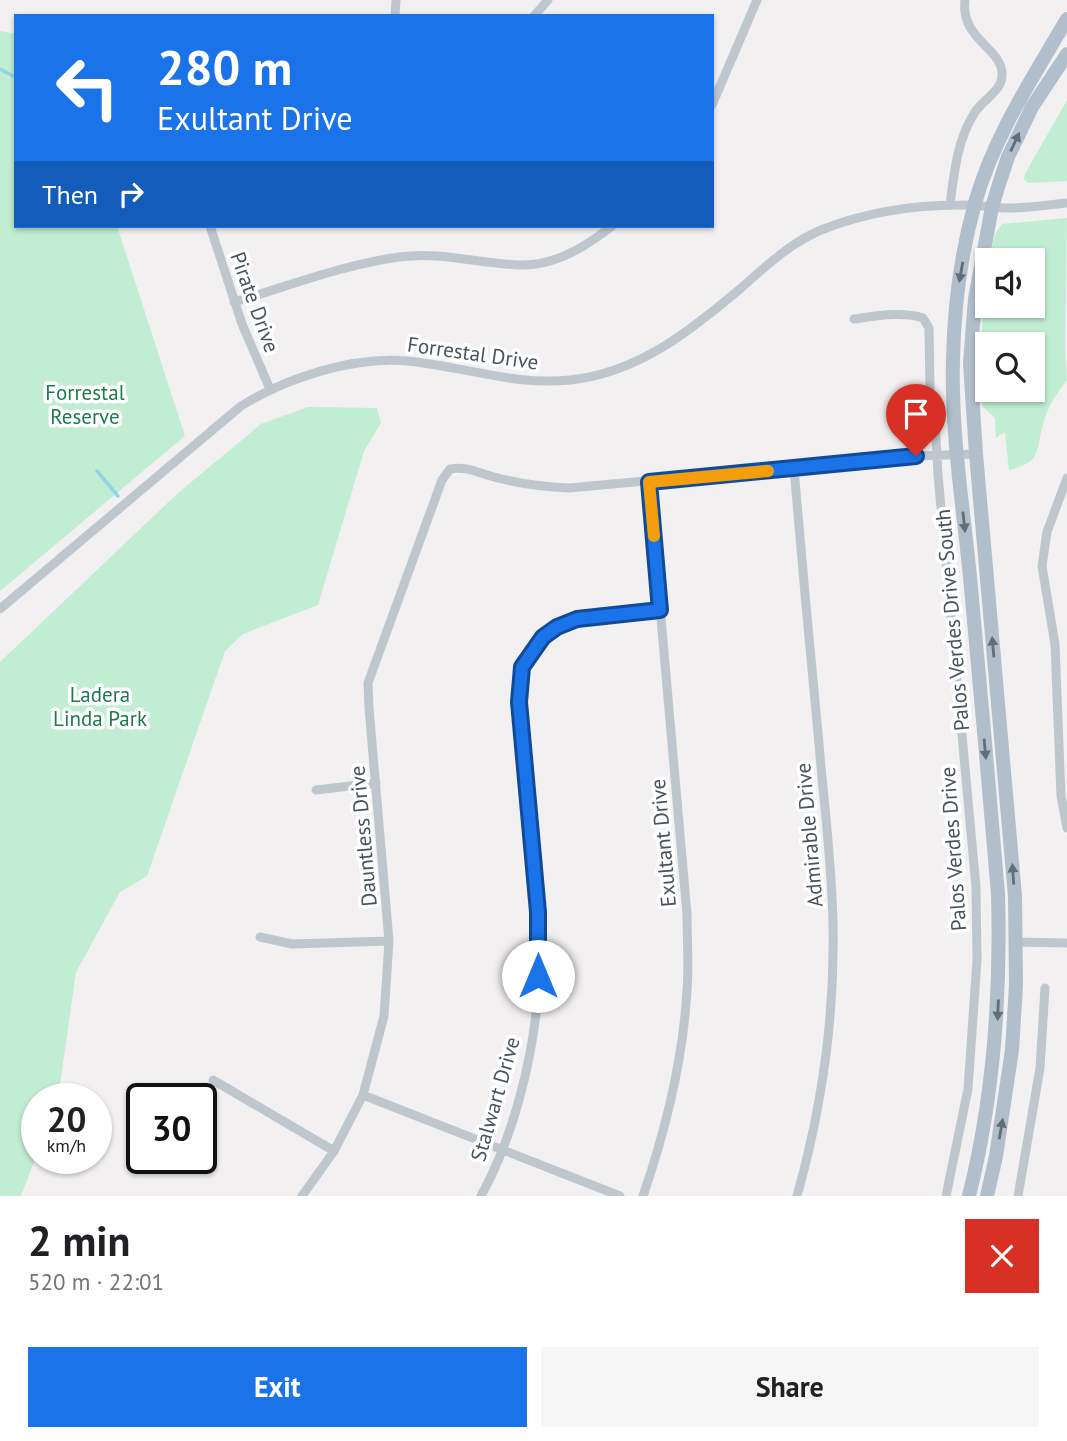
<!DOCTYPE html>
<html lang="en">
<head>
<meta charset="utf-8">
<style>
	:root { --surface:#fff; --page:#f6f6f6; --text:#202124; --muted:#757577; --accent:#1a73e8 }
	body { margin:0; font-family:"PT Sans",sans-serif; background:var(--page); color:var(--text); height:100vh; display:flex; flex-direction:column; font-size:26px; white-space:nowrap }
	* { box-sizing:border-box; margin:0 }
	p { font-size:23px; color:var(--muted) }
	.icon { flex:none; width:38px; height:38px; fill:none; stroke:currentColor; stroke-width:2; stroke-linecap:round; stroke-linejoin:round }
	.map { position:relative; height:1196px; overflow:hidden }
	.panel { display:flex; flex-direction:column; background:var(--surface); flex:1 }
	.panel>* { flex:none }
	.hud { position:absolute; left:14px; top:14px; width:700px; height:214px; border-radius:0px; box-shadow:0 2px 5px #0004; background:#1a73e8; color:#fff; overflow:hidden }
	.controls { position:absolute; left:975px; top:248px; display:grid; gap:14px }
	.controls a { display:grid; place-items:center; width:70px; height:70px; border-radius:0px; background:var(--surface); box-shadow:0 2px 5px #0004; font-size:35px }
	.speed { position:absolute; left:21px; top:1083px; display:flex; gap:14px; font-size:35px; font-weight:700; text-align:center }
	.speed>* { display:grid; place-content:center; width:91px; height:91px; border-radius:50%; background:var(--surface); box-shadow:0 2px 5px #0004; line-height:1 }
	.speed small { font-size:18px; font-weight:400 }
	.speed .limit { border:4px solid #111; border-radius:10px; background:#fff; color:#111 }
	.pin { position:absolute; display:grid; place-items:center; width:60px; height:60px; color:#fff; margin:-72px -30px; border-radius:50% 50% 50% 0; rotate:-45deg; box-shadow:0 0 7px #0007 }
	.pin .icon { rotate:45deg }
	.me { position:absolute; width:77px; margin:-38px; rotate:0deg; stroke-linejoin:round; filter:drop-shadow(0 0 5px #0008) }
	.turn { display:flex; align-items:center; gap:24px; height:147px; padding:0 28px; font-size:32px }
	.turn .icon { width:91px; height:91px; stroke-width:2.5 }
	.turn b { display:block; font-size:49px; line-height:60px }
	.then { display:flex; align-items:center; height:66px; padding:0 28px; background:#0003; gap:14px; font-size:26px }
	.round { display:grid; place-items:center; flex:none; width:74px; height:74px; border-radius:0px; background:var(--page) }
	.overview { display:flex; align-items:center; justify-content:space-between; height:119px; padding:0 28px }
	h1 { font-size:42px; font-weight:700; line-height:52px }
	.button { display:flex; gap:14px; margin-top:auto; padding:14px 28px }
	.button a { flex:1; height:80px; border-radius:0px; background:var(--accent); color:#fff; font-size:28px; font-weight:700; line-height:80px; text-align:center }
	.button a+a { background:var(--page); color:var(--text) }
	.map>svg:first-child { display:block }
	.green { fill:#c1edd2; fill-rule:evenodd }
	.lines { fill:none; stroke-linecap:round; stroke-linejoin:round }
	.stream { stroke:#90d5e8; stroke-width:3.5 }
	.minor { stroke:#bec7ce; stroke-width:9 }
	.primary { stroke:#b1bfcd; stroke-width:14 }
	.oneway { fill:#626e78 }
	.route-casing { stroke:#114b97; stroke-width:18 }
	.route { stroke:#1a73e8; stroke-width:12 }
	.slow { stroke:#f59e0b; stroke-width:12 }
	.labels { text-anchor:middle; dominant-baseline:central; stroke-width:7; stroke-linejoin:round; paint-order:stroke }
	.street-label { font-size:21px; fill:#48535c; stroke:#fff }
	.park-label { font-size:21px; fill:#1c7b4c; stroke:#fff }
</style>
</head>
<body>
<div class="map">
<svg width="1067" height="1196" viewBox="0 0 1067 1196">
	<rect width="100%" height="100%" fill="#f2f0f0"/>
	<path class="green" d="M0,31L16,34V226H117L185,436L0,591Z
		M1067,100V181L1028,183L1024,179L1025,174Z
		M1067,218L1065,348L1067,380C1056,394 1047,408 1043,425C1035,452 1042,462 1009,470L1005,432L996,438L995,418L983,407C978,363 982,322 987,278V306H1032V261H989L995,234L1002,224ZM987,345H1032V390H987Z
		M308,407L377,408L381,423L364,451L318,605L243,634L225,651L147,876L120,892L76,972L58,1099H37V1154L21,1196H0V662L178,493L261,424Z"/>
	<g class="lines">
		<path class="stream" d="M0,69L15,77
			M97,471L118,496"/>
		<path class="minor" d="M395,16L396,0
			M534,16L548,0
			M712,105L757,0
			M950,205C954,173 957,140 975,112C983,100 1003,90 1002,74C1002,48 960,39 965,0
			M210,226L242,324L270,389
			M234,302C289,286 342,265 399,257C440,251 480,264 521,265C555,266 587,246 612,226
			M854,319C876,316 902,311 923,318L929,328L930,391L935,420L938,475L976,887L977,960L968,1089L946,1196
			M794,469C802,561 810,652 819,744C824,804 832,864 833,924C835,1017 822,1107 797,1196
			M1067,478L1047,532L1042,566L1055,644L1061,796L1067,828
			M0,609L241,406C286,378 353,356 407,361C461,366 515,386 570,380C638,373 690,331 740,289C765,267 790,243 821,230C866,212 914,205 961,205C977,204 993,208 1009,208C1028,208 1048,205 1067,203
			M316,790L376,783
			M260,937L292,944L389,941
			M1015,942L1067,943
			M213,1080L334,1151
			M363,1095L620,1196
			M302,1196L334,1151L363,1095L384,1016L389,941L369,708L368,683L442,480L450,469C469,466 480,474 498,478C521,484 545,487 569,488L916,456L976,454
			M481,1196C513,1138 533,1059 538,993C544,917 532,838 526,761C524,736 516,707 519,682C521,669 525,659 533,648C563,610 617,616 660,610
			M643,1196C666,1129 683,1061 687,990C689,965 687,939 687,914L649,482
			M1018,1196L1040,1068L1045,988"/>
		<path class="primary" d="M969,1196C994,1096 1001,996 998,894C989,788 980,683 970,577C963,505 951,433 953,360C954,309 961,253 975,203C994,136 1032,79 1067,19
			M987,1196L996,1156L1012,1050L1016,985L1015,896L976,454L970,363L975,299L992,207L1000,181L1008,157L1032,107L1067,54"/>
	</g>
	<defs><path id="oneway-solid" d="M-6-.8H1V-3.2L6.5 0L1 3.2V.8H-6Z" transform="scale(1.75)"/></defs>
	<g class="oneway">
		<use href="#oneway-solid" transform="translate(1015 142) rotate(-65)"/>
		<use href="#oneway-solid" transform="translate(961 272) rotate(100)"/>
		<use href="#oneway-solid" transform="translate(964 522) rotate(84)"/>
		<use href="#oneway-solid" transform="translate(993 647) rotate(-95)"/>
		<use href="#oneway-solid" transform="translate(985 749) rotate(85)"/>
		<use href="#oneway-solid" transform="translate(1013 874) rotate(-94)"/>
		<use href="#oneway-solid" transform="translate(998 1010) rotate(92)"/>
		<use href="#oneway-solid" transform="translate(1001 1129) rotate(-80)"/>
	</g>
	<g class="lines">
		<g class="route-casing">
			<path id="route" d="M538,976V912L519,702L522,667L543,637L557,627L577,619L660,610L649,482L916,456"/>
		</g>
		<use href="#route" class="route"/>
		<path class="slow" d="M654,536L649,482L768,471"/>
	</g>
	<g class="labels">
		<g class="street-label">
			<text transform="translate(255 302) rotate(70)">Pirate Drive</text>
			<text transform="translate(473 353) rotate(8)">Forrestal Drive</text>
			<text transform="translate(952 620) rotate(-95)">Palos Verdes Drive South</text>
			<text transform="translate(809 835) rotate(-95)">Admirable Drive</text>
			<text transform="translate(363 836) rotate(-95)">Dauntless Drive</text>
			<text transform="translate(663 843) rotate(-95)">Exultant Drive</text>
			<text transform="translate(953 849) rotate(-94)">Palos Verdes Drive</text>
			<text transform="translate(495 1099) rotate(-74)">Stalwart Drive</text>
		</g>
		<g class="park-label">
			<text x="85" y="392">Forrestal<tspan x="85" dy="24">Reserve</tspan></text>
			<text x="100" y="694">Ladera<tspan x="100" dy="24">Linda Park</tspan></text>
		</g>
	</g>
</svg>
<div class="controls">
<a><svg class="icon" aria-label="sound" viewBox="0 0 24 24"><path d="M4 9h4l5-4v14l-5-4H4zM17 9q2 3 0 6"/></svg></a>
<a><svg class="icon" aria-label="search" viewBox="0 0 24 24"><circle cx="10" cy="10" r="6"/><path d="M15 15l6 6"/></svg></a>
</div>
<div class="speed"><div>20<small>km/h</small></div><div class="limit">30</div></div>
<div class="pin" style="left:916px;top:456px;background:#d93025"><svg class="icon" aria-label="arrive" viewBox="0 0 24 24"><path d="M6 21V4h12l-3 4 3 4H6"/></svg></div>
<svg class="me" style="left:538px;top:976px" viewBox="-20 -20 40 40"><circle r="19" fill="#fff"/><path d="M0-13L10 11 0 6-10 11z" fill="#1a73e8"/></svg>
<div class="hud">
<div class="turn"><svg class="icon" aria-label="left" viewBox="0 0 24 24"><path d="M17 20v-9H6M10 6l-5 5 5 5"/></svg><div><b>280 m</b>Exultant Drive</div></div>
<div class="then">Then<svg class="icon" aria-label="right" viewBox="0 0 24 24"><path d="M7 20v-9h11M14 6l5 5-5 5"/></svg></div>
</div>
</div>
<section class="panel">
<div class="overview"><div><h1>2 min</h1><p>520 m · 22:01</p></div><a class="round" style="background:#d93025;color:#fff"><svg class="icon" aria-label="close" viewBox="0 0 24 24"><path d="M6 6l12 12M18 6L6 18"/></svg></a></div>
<div class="button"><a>Exit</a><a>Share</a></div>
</section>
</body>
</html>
